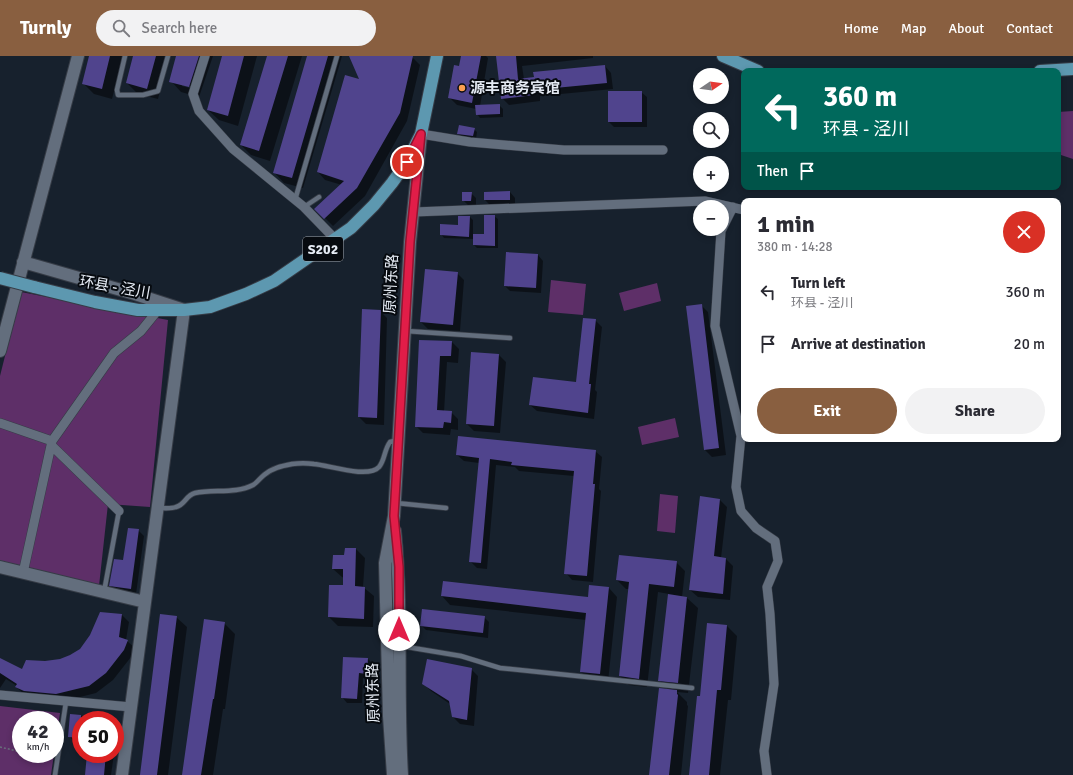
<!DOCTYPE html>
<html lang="en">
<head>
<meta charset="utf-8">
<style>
	:root { --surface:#fff; --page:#f2f2f3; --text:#2b2b33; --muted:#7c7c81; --accent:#895f40 }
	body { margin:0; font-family:Signika,"Noto Sans SC",sans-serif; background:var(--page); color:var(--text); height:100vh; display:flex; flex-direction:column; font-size:15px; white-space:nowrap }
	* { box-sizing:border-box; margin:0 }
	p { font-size:13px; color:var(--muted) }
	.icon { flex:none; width:22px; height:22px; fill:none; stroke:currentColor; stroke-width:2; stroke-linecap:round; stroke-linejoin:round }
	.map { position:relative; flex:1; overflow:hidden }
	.side { position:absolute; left:741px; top:142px; width:320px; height:244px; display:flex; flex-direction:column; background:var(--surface); border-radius:8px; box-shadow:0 2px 6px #0003 }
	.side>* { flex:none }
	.hud { position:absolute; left:741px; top:12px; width:320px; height:122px; border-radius:8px; box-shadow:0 2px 6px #0003; background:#00695c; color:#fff; overflow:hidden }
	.needle { width:26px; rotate:77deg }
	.fabs { position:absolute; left:693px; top:12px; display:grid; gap:8px }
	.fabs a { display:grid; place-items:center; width:36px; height:36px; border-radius:50%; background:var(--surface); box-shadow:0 2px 6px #0003; font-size:20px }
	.speed { position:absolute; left:12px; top:655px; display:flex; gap:8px; font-size:20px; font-weight:700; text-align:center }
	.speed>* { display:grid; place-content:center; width:52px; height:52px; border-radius:50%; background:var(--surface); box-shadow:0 2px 6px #0003; line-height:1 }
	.speed small { font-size:10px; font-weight:400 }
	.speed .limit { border:6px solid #d22; background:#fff; color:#111 }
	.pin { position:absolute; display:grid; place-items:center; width:34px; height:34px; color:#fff; margin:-17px; border:2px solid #fff; border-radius:50%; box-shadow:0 1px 4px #0007 }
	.me { position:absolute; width:44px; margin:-22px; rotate:0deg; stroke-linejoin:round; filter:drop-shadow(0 0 3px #0008) }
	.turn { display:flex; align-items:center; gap:14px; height:84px; padding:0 16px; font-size:18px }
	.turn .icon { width:52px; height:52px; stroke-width:2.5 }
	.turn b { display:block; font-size:28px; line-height:34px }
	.then { display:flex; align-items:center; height:38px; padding:0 16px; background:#0003; gap:8px; font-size:15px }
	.round { display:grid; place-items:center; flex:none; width:42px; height:42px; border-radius:21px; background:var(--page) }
	.head { display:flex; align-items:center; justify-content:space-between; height:68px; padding:0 16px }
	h1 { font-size:24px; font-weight:800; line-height:30px }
	.cta { display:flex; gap:8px; margin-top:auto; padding:8px 16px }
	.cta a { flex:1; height:46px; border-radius:24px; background:var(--accent); color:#fff; font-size:16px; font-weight:800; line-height:46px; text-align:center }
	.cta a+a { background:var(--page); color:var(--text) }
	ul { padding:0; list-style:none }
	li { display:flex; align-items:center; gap:12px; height:52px; padding:0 16px }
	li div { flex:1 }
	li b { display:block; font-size:15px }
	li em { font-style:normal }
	header { display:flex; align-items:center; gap:24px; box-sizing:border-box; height:56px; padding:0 20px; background:var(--accent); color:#fff }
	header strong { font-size:19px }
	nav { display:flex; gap:22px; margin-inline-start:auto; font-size:14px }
	.search { width:280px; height:36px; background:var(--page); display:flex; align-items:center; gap:10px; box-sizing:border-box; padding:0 14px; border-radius:22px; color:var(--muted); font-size:15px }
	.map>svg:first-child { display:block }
	.green { fill:#5e2f68 }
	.shadow { fill:#0007; fill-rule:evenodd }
	.building { fill:#50448d }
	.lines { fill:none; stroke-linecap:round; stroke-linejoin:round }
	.lane-casing { stroke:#363c46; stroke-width:6 }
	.street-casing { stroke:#363c46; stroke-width:10 }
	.secondary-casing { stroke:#363c46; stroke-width:14 }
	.primary-casing { stroke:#363c46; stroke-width:14 }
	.path { stroke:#69717c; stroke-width:1.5; stroke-dasharray:2 2; stroke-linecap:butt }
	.lane { stroke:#636e7d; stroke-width:4.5 }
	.street { stroke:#636e7d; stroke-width:9 }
	.secondary { stroke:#636e7d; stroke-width:12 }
	.primary { stroke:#5d98b0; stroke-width:12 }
	.primary-bridge-casing { stroke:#363c46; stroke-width:14; stroke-linecap:butt }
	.primary-bridge { stroke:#5d98b0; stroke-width:12 }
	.route-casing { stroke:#92132f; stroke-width:10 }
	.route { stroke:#e11d48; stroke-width:7 }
	.poi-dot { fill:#fb9e50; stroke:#060a0f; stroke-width:1.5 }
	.labels { text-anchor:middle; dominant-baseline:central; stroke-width:4; stroke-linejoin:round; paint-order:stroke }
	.shield { fill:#060a0f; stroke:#a2a8af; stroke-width:1 }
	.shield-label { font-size:14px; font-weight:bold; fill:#e5ebf4 }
	.poi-label { font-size:15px; font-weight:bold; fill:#e5ebf4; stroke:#060a0f; text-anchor:start }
	.street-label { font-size:15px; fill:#e5ebf4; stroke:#060a0f }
</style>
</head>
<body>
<header>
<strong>Turnly</strong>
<div class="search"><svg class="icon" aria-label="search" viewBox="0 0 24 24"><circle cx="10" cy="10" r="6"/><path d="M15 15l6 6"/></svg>Search here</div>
<nav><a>Home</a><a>Map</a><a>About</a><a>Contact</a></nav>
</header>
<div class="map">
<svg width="1073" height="719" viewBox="0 0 1073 719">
	<rect width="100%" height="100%" fill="#17212d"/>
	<path class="green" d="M1073,55V103L1058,98V56Z
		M551,224L586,228L583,259L548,256Z
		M657,227L661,245L624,255L619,237Z
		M21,236L168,264L150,451L108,448L99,530L0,506V320Z
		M675,362L679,381L642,389L638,371Z
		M660,438L678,440L675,477L657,475Z
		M0,650L60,657L55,691V664H21V698H54L51,719H0Z"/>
	<path class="shadow" d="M90,0H123L112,43L94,38L83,27Z
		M134,0H169L158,43L138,38L127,27Z
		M177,0H213L199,41L181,36L171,25ZM182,28L194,31V33L182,30Z
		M223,0H257L238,70L219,64L208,54Z
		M268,0H302L270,105L251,99L241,89Z
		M308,0H342L303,132L284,127L274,116Z
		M350,0H407L412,1L420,9L407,65L365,140L333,170L316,153L342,129L325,124L318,116L361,25Z
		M462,0H486L488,2L480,50L499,49L503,53V61L480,62L477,58L476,53L457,49L450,42L460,11Z
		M497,0H593V2L522,10L524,23L605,10L611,17L613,33L540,40V45L509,49L502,42Z
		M641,36L647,41V71H614L609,66Z
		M474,73L477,76L476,83L462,81L458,78Z
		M510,136L515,142V149H490L485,144V137Z
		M471,137L476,142V149H468L463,144Z
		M494,160L498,163V192H477L474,189V183L444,182L441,178L459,170V161H470L473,164V179H485Z
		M538,199L543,205L541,237L510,235L505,230Z
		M457,217L464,224L460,275L428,273L421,266Z
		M701,249L708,256L726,399L712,401L705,394Z
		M380,255L387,262L384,369L366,368L359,361Z
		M595,264L602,271L595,334L597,336L594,363L537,355L530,349L577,328Z
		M420,285L452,286L459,293L458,307L447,306L444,356H451L458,363V374L451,373L450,379L423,377L416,370Z
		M499,299L506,306L500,377L474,375L467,368Z
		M595,395L602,401L599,433L601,435L593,526L572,524L566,517L574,420L519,415L515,411L496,409L487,513L477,512L470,505L479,407L464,405L457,399Z
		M701,442L720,444L727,451L721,502L726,503L733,510L730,544L698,541L690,534Z
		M138,474L144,480L136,538L115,534L110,529L124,506Z
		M356,493L365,502L363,531L374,540L373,571L338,570L329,561L344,531V522L342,521L333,513L345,500Z
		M676,506L685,515L682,541L687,542L698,552L688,637L677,636L687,646V649L688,650L681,719H650L669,634L659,624L669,538L658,536L647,631L629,629L620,620L630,533H626L617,524Z
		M609,532L617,541L608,626L589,624L581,616L586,564L450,549L442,540L589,542Z
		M122,559L129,566L126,584L135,592L131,601L113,624L96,637L64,645L24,638L16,631L17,630L6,623L0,632V603L23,614L45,606L60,604L81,594Z
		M176,561L187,571L168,719H141Z
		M484,561L489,566L488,582L426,574L421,569Z
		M224,567L235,578L225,653H223L213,719H183Z
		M727,570L737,580L731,644H728L720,719H690L701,641Z
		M368,603L373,608L372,623L363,622L362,647H347L342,641Z
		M471,613L478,620L474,670L460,668L453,661L450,648L431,635L423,627Z
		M71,659L110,663V664H81V688L76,687L69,680Z
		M115,669L117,670L115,685Z
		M88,698H114L111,719H86Z"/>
	<path class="building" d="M89,0H110L102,33L82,28Z
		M133,0H156L147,33L126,27Z
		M176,0H199L189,31L169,26Z
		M222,0H244L228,60L207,54Z
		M267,0H288L259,95L240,89Z
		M307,0H328L292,122L273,117Z
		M349,0H413L400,57L357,132L324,163L314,153L344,125L317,116L345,19L359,23Z
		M461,0H481L472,47L448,42L454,9L459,10Z
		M496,0H516L518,23L534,21L533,16L605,9L607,27L534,34V39L501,43Z
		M608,35H642V66H608Z
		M500,48V58L476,59L475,49Z
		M459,69L475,72L473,80L457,78Z
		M510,135V144H484V136Z
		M462,136H472L471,145H462Z
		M484,159H495V190L473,189V178H484Z
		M458,160H470L469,181L440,179V168L458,169Z
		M506,196L538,198L536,232L504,230Z
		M425,213L458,216L453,269L420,266Z
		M702,248L719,392L704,394L686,250Z
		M362,253L381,254L377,362L358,361Z
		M583,262L596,263L589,328H591L588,357L529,349L533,321L576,326Z
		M419,284L452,285L451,300H440L437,354L452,355L451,367L444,366L443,372L415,371Z
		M471,296L499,298L494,370L466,368Z
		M458,380L596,394L593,428H595L587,520L564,518L574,415L511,409L512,406L490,403L481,507L469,506L479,402L456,399Z
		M700,440L720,443L714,500L726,502L723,538L689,534Z
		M128,472L139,473L131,533L109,530L114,503L123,504Z
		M345,492H356L355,530L365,531L364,563L328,561L329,529H343V513H332L333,499H344Z
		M619,499L677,505L674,531L649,528L639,623L619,620L629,526L616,524Z
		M443,525L588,541L589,529L609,531L600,618L580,616L586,557L441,540Z
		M668,538L687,541L678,627L658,625Z
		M422,553L485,560L483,577L420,570Z
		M100,556L122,558L119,581L128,584L124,594L106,617L89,630L56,638L24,635L15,631L17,628L0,617V602L22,613L26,604L45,605L60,603L70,599L80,593L90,579Z
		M160,558L177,560L157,719H140Z
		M204,563L225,566L214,643H213L201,719H182Z
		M707,567L727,569L721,634H717L709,719H689L697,640H700Z
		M343,601L368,602L367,618L359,617L357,643L341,642Z
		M427,603L472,612L467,664L452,661L449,645L422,628Z
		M659,632L677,634V638L678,639L669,719H649Z
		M70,658L81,659V682L68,681Z
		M87,698H106L104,719H85Z"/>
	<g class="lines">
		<g class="lane-casing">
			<path id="lane" d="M125,0L117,34L118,39H143L158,35L168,0
				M295,144L337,0
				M304,151L319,141
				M406,275L510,282
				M396,447L446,452
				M158,452C163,452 171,453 176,451C185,449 186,439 195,437C213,433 236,438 253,429C257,427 260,422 264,419C272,412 282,410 292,408C299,407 307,407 314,408C328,409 368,423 379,411C385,404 384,394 390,386L398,384
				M104,536L119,455
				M401,590L461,600L500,612L692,632
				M55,719L66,646"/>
		</g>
		<g class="street-casing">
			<path id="street" d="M205,0L193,38L199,55L233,93L304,151L335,183
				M421,78L470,86L564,94H663
				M733,151L721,175L715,270L741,380L736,431L741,455L756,472L775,485L778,505L767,531L770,558L774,628L764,695L767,719
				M414,156L705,145L744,154
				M0,367L52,385
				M51,389L119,455
				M23,517L52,385L114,297L141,275L158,254
				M0,639L131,651"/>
		</g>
		<g class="secondary-casing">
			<path id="secondary" d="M23,206L135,238L184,254L122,719
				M0,295L78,0
				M395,475C403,556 397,638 402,719
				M0,511L145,546
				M393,719L389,660L385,507L394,460L410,186L421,79"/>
		</g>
		<g class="primary-casing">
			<path id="primary" d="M723,0L758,15
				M1040,15L1073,13
				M34,231L95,246L138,254H184L210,251L246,238L274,225L351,172L374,149L392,127L407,106L421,78L437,0"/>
		</g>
		<path class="path" d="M0,691L21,696
			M32,698L52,702"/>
		<use href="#lane" class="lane"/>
		<use href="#street" class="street"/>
		<use href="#secondary" class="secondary"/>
		<use href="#primary" class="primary"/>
		<g class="primary-bridge-casing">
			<path id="primary-bridge" d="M0,222L34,231"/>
		</g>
		<use href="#primary-bridge" class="primary-bridge"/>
	</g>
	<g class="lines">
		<g class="route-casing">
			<path id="route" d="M399,574V511L394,460L410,186L421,78L407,106"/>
		</g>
		<use href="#route" class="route"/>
	</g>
	<circle class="poi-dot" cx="462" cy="32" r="4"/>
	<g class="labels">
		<rect class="shield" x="303" y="181" width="40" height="24" rx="3"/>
		<g class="shield-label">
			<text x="323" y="193">S202</text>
		</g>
		<g class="poi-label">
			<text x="470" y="32">源丰商务宾馆</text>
		</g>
		<g class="street-label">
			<text transform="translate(391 228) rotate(-87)">原州东路</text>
			<text transform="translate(115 231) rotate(10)">环县 - 泾川</text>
			<text transform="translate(373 637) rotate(-92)">原州东路</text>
		</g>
	</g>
</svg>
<div class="fabs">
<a><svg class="needle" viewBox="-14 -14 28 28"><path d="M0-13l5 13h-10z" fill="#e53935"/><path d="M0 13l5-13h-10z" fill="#7c7c81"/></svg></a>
<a><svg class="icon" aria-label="search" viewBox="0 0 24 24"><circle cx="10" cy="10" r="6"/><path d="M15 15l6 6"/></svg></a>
<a>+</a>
<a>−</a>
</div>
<div class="speed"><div>42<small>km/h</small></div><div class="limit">50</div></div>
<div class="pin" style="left:407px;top:106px;background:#d93025"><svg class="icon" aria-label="arrive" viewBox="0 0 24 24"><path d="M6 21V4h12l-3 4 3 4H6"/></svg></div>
<svg class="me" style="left:399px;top:574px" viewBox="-20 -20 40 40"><circle r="19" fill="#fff"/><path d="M0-13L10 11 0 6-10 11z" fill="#e11d48"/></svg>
<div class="hud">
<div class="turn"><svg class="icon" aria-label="left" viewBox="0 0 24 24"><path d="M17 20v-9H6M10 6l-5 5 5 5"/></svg><div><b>360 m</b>环县 - 泾川</div></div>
<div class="then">Then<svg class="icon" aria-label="arrive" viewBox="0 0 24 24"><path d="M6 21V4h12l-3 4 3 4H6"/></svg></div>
</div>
<section class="side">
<div class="head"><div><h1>1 min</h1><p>380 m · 14:28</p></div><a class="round" style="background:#d93025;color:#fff"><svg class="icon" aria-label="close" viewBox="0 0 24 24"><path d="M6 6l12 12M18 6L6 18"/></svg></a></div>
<ul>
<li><svg class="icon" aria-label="left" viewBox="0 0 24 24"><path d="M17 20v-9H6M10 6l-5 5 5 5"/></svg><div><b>Turn left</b><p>环县 - 泾川</p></div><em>360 m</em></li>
<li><svg class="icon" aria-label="arrive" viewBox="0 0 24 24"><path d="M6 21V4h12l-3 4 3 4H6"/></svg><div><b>Arrive at destination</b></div><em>20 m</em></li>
</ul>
<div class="cta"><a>Exit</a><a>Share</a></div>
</section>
</div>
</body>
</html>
